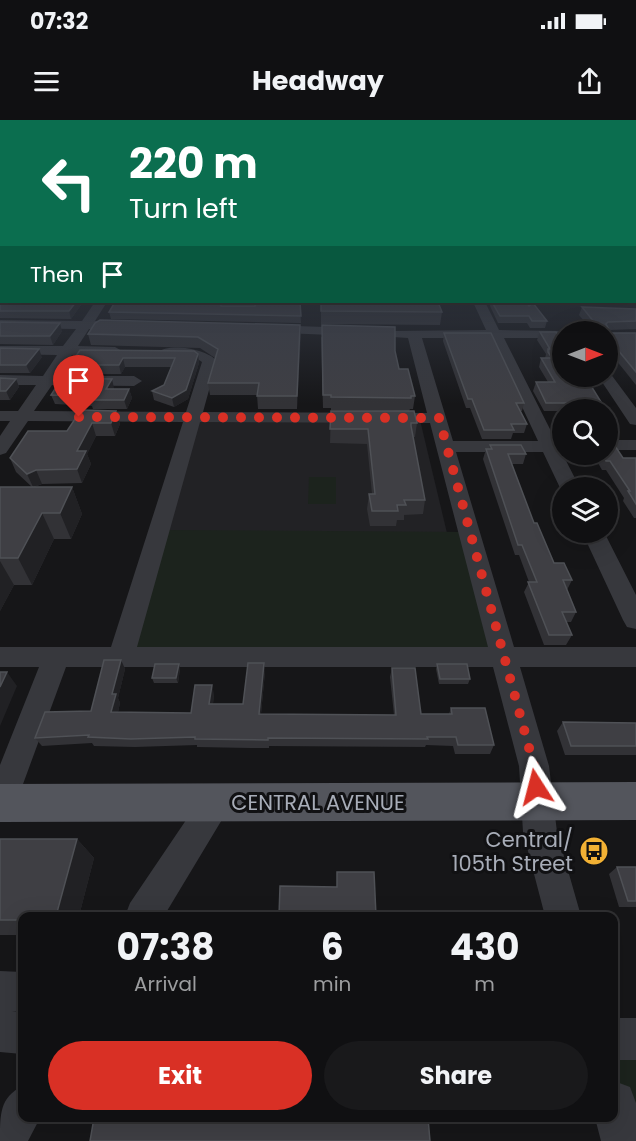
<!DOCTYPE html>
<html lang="en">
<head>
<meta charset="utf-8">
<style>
	:root { --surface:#101012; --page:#19191b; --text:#f1f3f6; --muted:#9c9d9f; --line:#303032; --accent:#d93025 }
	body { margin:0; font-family:Poppins,sans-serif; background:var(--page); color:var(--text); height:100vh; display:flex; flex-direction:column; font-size:22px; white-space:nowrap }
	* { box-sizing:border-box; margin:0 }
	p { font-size:20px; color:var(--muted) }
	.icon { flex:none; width:33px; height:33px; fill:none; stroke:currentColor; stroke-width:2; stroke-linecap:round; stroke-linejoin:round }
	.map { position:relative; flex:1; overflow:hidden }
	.side { position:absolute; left:18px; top:792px; width:600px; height:210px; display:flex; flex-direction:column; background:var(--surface); border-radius:12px; box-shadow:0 6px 24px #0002,0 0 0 2px var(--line) }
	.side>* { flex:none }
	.top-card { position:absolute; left:0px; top:0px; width:636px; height:183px; box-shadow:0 6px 24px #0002,0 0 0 2px var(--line); background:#0b6e4f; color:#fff; overflow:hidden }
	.needle { width:39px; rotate:90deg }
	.fabs { position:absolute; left:552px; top:201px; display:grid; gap:12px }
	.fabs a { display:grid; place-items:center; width:66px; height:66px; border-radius:50%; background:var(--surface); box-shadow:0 6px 24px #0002,0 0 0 2px var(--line); font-size:30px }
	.pin { position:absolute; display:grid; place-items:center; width:51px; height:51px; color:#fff; margin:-62px -26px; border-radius:50% 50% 50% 0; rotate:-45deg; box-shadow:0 0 6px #0007 }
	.pin .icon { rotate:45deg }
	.me { position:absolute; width:66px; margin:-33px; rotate:351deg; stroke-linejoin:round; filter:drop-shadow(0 0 4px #0008) }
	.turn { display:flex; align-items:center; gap:21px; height:126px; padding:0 30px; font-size:27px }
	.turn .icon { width:78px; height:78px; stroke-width:2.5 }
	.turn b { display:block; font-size:42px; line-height:51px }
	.then { display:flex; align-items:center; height:57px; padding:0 30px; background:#0003; gap:12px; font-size:22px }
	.eta { display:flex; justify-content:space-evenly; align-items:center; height:102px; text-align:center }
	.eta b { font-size:36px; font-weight:700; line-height:42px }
	.action { display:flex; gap:12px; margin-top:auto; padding:12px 30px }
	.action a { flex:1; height:69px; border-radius:36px; background:var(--accent); color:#fff; font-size:24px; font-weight:700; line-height:69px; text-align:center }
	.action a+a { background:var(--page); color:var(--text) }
	.status { display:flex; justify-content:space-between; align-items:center; height:42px; padding:0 30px; background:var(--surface); direction:ltr }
	.status svg { height:16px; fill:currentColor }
	header { display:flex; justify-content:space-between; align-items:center; height:78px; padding:0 30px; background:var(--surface); font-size:27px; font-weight:700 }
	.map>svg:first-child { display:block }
	.built { fill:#222225 }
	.green { fill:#1c231d }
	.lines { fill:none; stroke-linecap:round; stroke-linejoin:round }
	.minor { fill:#37383d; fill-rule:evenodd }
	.major { fill:#53555c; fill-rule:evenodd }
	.highway { fill:#63666e; fill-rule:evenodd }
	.wall { fill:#323236 }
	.shaded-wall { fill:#212124 }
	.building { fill:#3f3f44; stroke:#4f5156; stroke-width:1.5 }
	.route { stroke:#d93025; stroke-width:10; stroke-dasharray:0 18 }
	.labels { text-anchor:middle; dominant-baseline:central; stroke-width:6; stroke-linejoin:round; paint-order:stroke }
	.near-street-label { font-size:21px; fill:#a8adb8; stroke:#111113 }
	.near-poi-label { font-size:21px; fill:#a8adb8; stroke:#111113; text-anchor:end }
</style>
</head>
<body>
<div class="status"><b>07:32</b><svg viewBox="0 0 49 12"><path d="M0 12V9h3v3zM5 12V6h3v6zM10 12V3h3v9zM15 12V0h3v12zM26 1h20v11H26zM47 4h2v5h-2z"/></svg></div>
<header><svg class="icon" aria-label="menu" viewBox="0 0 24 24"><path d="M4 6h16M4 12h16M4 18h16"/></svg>Headway<svg class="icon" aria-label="share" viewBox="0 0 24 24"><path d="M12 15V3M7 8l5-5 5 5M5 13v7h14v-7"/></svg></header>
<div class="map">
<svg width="636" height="1021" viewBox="0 0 636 1021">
	<rect width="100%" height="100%" fill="#161618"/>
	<path class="built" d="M194,300H420L447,413L162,412Z"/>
	<path class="green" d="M309,357H336V384H308Z
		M159,410L470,412L502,531L121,536Z
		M614,919H636V1021H624L614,984Z"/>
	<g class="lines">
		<path class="minor" d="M634,176L636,184L630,183L634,182Z
			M95,182H107L95,201H127L134,205L127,209H89L78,226L115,227L122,231L115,235H72L58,256H134L142,261L134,266L52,265L34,291L186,292L202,242L196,238L159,236L157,233C168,222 207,229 217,241L203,292L427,293L408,218L393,217L391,214L393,211L486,210L473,182H485L499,210L567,211L562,212V218H504L556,321H562L561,331L580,368H562V372L543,332H456L514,527H636V547H520L549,646L557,712L581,796H545L523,712L519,646L493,547H66L12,694L0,698V645L39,547H0V527H111L183,302L28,301L6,333L0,335V316L10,301H0V291H18L36,265H0V255L43,256L57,235L0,234V226H63L76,209L0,208V200L82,201ZM422,218H490L538,321H453ZM200,302L430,303L488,527H137Z
			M266,205L355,208L362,212L355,216L261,212L259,209L261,206Z
			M608,252L610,253L636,288V305L630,304L598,256H608Z
			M608,320H636V330H608Z
			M582,412H604L636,475V509L627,507L623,500Z
			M216,668L227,672L232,683L164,796H125L130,783L205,672Z
			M0,851L22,852V892L12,891L22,893V934L0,932Z
			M614,898H636V940H614Z
			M614,961L630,967L636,983V1021H601L595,998H614Z
			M22,966V998H40L28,1021H0C0,993 0,978 22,966Z"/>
		<path class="major" d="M636,662V700L0,702V664Z"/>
		<path class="highway" d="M0,143H2L0,152Z"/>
	</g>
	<path class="wall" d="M0,180L81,185L71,199L0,198Z
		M300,182L301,203L111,199L109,192L222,186H255Z
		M321,182L442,192L440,205L321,204Z
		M491,182H526L529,186L547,201L545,208H530L527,203H498L490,186Z
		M582,187L636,189V209L609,210L611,213H636V265L608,230V212H593L579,195Z
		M0,202L62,211L53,225L0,224Z
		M300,205L297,289H258L257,275H210L208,263L215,238L200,228L91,225L88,214Z
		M540,212L606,290H562V291H544L533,271L536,262H548L539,247L541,238H545L546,234L537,220Z
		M444,213L524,283L522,291H521L527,304L524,313H513L511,319H482L470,288H466L443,221Z
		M321,217L395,231L399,249L415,276L413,289H410L409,291L331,290V288H323Z
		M0,228L42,237L30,253H0Z
		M80,230L198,234L199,243L188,279L174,287L154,280L152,271L164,265L171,247H125L121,254H73L70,245Z
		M0,258L16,259L19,267L10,280H0Z
		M114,268V269H129L132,278L127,289H93L92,286L55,284L51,275Z
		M116,291L120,304L115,316H96L87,334L91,344L82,363L42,364L34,367H72L82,394L71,419H54L32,465H14L0,491V367H32L16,352L10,338L67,311Z
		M331,291L417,303L415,317H413L425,380L423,394L404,395V400H397L396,406H370L367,389L369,374H372L367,324L330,323Z
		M608,292L615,303L611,312H608Z
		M610,322L623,338H636V398H634L623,381L624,378L606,350H602L593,334H608Z
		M490,325L526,334L523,344H512L534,403L554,443L572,460L567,470L576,492L571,502H566L572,515L566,525H544L524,472L529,462L519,435H515L483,339L486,329H489Z
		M121,540L125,549L118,578L120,583L118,592L191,593L214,574L213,584H243L265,552L261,594L394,595L390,557L392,548L421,594H449L451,588L494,625L490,634H455L453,626L426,625L425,627L269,626V628H250L197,627V625L135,627L94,626L92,623L42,626L35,618L91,591Z
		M179,544L180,549L178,563H154L152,558Z
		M437,544L470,559L468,564H439L436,549Z
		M563,602L636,603V635H565L557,611Z
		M0,719H77L94,738L79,796H22V815H0Z
		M617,747H636V787H619L609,754Z"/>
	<path class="shaded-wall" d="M76,182H80L81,185L71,199L69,191Z
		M60,203L62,211L53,225L50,216Z
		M300,205L301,217L297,289V276Z
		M39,229L42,237L30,253L26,245Z
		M198,234L199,243L188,279L174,287L172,278Z
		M123,238L125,247L121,254L119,245Z
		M16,259L19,267L10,280L6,271Z
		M112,259L114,268L109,278L106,269Z
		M129,269L132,278L127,289L124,280Z
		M116,291L120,304L115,316L111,303Z
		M92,303L96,316L87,334L91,344L82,363L77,349V331Z
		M36,350L42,364L33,367L27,354Z
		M72,367L82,394L71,419L60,393Z
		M42,393L54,419L32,465L18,438Z
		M0,441L14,465L0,491Z
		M121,540L125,549L118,578L120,583L116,601L111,592L112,574Z
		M264,543L265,552L260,603L259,594Z
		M179,544L180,549L178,563L176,558Z
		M7,552L17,566L0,606V567Z
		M212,565L214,574L212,593L209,584Z
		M77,719L94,738L79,796H56Z"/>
	<path class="building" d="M0,180H2V182H76L69,191H0Z
		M115,182H221V186H255L256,182H300L301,196L109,192Z
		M321,182H438L442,192L321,191Z
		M492,182H526L529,186L533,183L547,201H532L529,196H500Z
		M582,187L636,189V201L608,202L606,204L611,213H636V252L608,218V212H602Z
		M100,200L300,205L297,276H257L259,263H208L218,229L198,217L88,214L95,203Z
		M0,202L60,203L50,216H0Z
		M322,205L395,207V231L399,249H408L415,276H411V278L331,277V275H323Z
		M540,212H556L562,221V256H585L606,290H574L570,283H546L536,262H555L541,238H552L548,232V229H550Z
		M444,213H491L524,283H516L527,304H511L514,310H484L472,279H468Z
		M0,228L39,229L26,245H0Z
		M80,230L194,231L198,234L186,270L172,278L152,271L164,265L175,238H123L119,245H70Z
		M0,258L16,259L6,271H0Z
		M62,258L112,259L106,269H129L124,280H90L92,276L51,275Z
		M81,290L116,291L111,303H92L77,331H86L77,349L36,350L27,354L10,338L28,311H67Z
		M331,291H414L417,303H411V306L425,380H404L406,385H397L398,391H372L369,374H375L368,309H330Z
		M608,292L615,303H608Z
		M608,317L610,322L613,323L623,338H636V384L628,371H630L610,341H606L602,334H608Z
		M490,325H521L526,334H508L534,403H537L554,443H564L572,460H563L576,492H562L572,515H549L528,462H537L522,425H518L486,329H492Z
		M0,367H72L60,393H42L18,438H0Z
		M104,540H121L112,574H116L111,592L191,593L195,565H212L209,584H243L248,543H264L259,594L396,595L392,548H415L421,594H452L451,588H485L494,625H458L456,617H427L428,619L268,618V620L195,619V617L131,619L88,617L89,615L35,618L45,592L91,591Z
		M155,544H179L176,558H152Z
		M437,544H467L470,559H440Z
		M0,552H7L0,567Z
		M563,602L636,603V626H571Z
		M0,719H77L56,796H22V800H0Z
		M617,747H636V781H628Z
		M337,752H374L376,796H279L280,766L337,767Z
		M94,998H428L430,1021H90Z"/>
	<linearGradient id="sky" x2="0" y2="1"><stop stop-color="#0c0c0d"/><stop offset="0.5" stop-color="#363c48"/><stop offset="1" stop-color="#363c48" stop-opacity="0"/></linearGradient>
	<rect width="636" height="284" fill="url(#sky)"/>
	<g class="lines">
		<path class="route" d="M79,297L439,298L534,646L536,667"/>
	</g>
	<defs>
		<g id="bus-disc" transform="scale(1.5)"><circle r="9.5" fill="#f2b134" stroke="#111113"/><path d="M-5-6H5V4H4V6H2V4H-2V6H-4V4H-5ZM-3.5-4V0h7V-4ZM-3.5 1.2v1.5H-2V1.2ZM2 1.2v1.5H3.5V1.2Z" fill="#111"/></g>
	</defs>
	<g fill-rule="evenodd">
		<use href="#bus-disc" x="594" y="731"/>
	</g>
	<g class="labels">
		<g class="near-street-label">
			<text x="318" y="682">CENTRAL AVENUE</text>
		</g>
		<g class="near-poi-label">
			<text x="573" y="719">Central/<tspan x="573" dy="24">105th Street</tspan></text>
		</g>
	</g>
</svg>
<div class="fabs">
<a><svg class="needle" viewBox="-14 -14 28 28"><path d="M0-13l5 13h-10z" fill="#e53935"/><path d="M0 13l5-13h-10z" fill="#9c9d9f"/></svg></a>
<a><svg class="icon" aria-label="search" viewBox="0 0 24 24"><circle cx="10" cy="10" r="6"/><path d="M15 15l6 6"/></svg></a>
<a><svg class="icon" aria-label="layers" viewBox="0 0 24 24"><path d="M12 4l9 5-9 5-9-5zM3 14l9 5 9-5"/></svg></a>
</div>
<div class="pin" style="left:79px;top:297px;background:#d93025"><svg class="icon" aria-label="arrive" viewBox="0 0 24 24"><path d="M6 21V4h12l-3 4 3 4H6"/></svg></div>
<svg class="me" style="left:536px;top:667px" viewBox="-20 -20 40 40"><path d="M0-17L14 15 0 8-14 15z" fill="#d93025" stroke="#fff" stroke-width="4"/></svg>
<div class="top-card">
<div class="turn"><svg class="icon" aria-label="left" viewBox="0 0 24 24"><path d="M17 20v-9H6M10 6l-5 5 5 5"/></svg><div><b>220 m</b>Turn left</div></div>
<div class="then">Then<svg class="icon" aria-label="arrive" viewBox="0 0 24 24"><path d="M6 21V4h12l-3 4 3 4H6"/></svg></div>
</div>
<section class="side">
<div class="eta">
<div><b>07:38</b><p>Arrival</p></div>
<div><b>6</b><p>min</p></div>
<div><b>430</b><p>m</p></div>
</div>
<div class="action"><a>Exit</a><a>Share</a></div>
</section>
</div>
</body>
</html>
